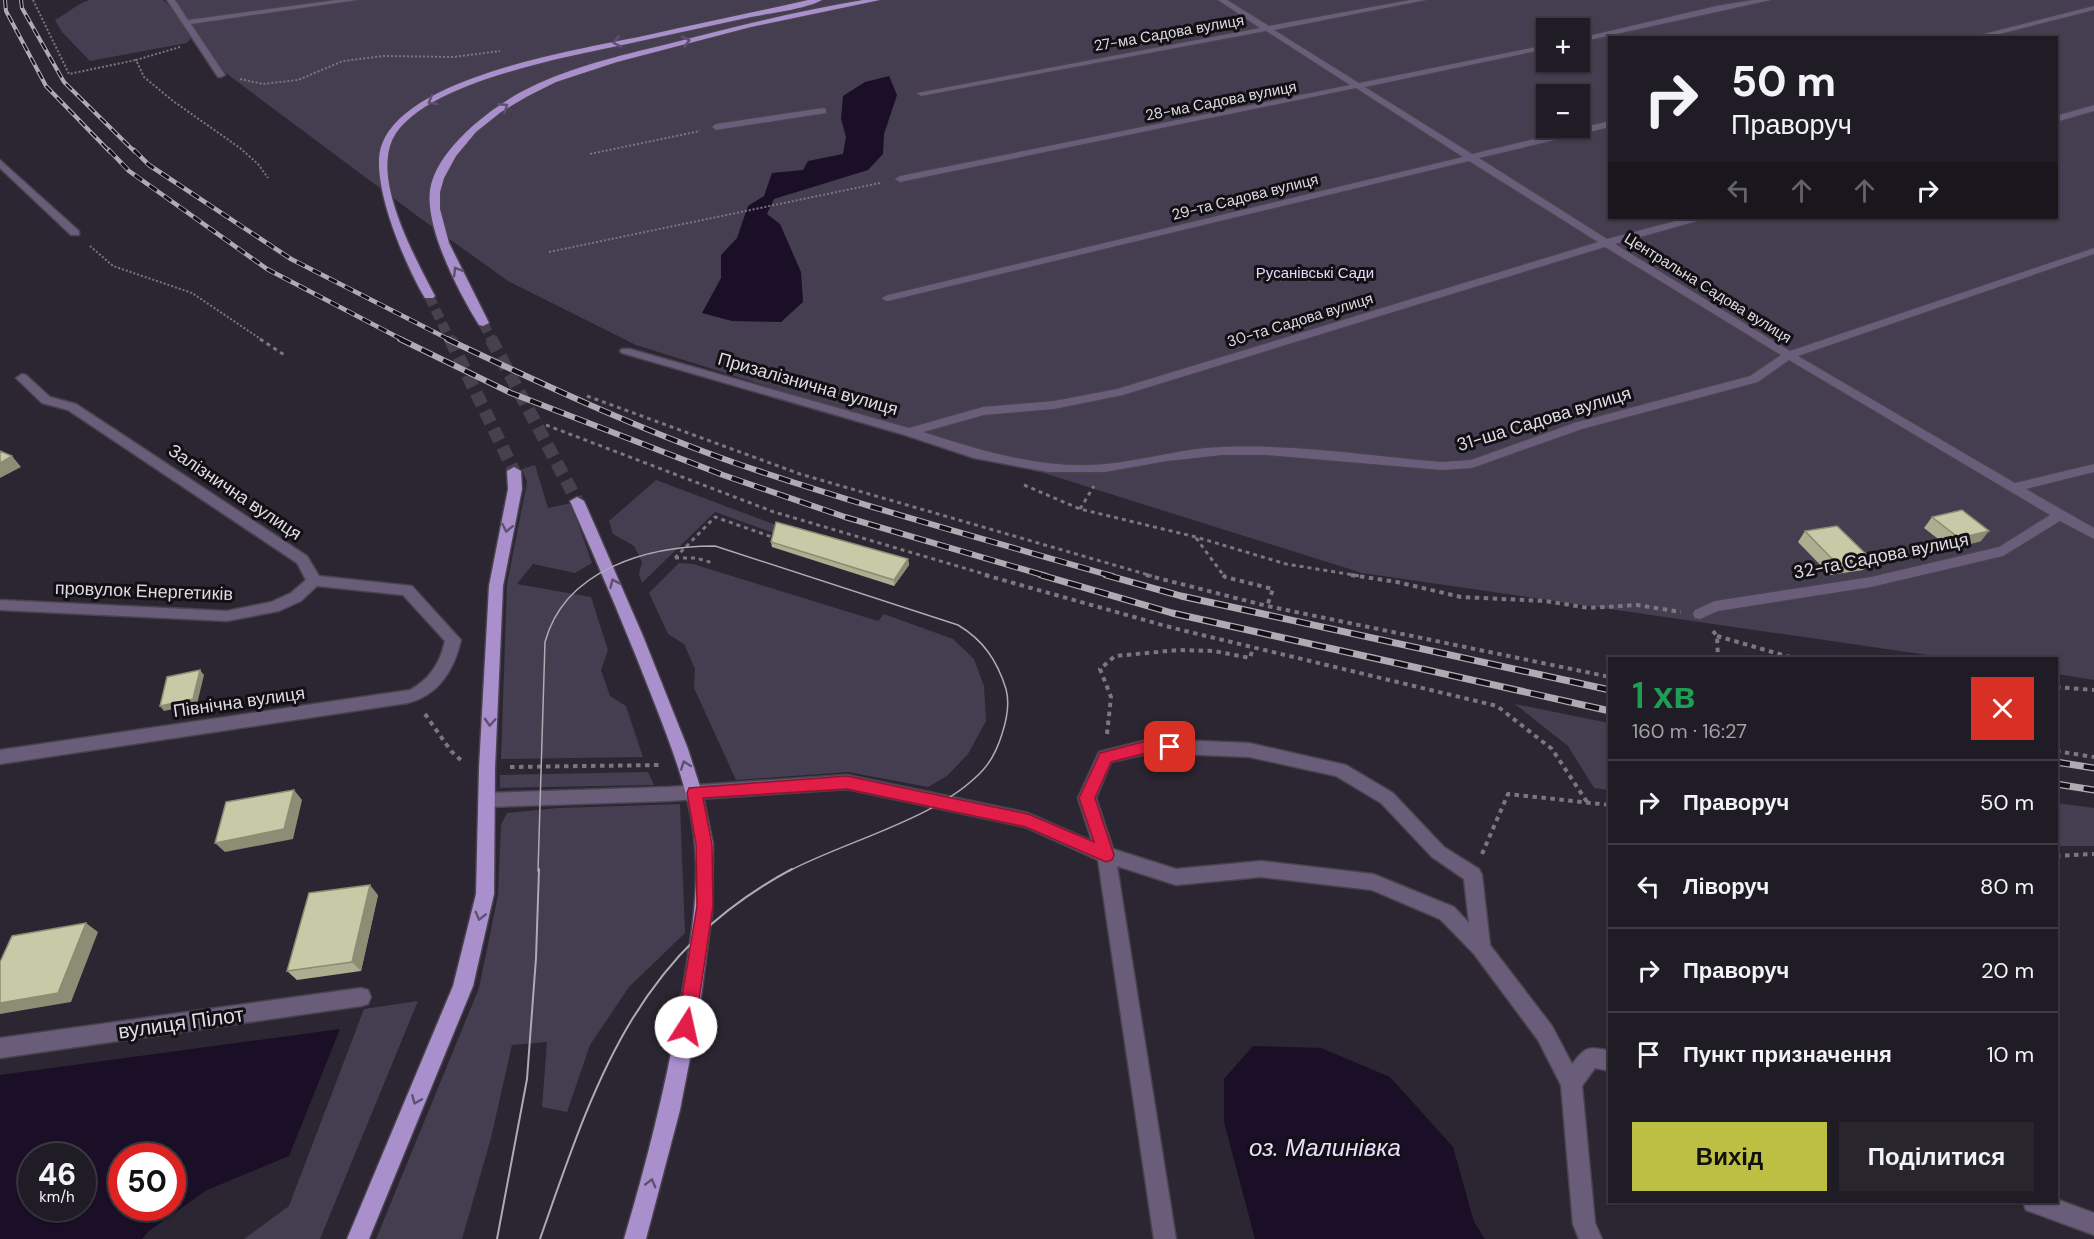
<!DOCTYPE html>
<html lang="uk">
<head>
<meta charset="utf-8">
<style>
	:root { --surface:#201c25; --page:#28252d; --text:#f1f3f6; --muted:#a2a1a7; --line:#3d3a42; --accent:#bdbf43 }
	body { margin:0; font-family:"DM Sans",sans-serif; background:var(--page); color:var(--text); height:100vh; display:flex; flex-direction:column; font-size:22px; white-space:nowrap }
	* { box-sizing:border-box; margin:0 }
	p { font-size:20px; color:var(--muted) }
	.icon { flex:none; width:33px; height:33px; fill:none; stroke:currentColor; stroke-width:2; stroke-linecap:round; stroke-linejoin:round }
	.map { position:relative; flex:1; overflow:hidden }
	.panel { position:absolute; left:1608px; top:657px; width:450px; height:546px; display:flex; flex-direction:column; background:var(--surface); border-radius:0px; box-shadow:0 2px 4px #0004,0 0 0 2px var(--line) }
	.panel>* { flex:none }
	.guide { position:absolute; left:1608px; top:36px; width:450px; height:183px; border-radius:0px; box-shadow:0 2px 4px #0004,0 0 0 2px var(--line); background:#201c25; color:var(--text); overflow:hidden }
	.tools { position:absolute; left:1536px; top:18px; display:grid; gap:12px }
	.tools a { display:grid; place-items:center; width:54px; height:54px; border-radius:0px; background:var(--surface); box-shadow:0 2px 4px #0004,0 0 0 2px var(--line); font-size:30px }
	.speed { position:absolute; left:18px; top:1143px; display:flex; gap:12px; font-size:30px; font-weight:700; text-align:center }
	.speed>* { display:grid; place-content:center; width:78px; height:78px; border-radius:50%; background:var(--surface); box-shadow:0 2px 4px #0004,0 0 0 2px var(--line); line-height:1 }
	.speed small { font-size:15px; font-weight:400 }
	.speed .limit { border:9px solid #d22; background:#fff; color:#111 }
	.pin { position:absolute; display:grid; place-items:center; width:51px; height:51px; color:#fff; margin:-26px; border-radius:12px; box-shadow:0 3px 9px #0006 }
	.me { position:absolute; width:66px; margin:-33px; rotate:10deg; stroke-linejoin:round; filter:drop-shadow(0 0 4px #0008) }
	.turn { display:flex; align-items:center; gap:21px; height:126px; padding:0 24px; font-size:27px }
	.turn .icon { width:78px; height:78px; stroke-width:2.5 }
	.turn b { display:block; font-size:42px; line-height:51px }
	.lanes { display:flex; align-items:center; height:57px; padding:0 24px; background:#0003; justify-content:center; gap:30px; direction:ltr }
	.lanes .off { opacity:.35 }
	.round { display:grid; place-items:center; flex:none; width:63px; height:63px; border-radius:0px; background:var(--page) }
	.headline { display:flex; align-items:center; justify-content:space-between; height:102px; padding:0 24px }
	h1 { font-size:36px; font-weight:600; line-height:45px; color:#1e9e55 }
	.primary-button { display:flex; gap:12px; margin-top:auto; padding:12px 24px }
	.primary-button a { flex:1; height:69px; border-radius:0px; background:var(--accent); color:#111; font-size:24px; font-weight:600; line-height:69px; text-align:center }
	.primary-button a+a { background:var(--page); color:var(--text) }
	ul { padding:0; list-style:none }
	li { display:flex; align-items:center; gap:18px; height:84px; padding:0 24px; border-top:2px solid var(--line) }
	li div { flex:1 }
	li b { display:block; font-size:22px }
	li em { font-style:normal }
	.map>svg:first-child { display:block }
	.green { fill:#453d50; fill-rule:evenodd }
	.water { fill:#1a0f27; fill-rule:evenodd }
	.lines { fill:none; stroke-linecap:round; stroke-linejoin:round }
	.major-tunnel-far1 { stroke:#46414c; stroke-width:10; stroke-dasharray:10 5; stroke-linecap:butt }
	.major-tunnel { stroke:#46414c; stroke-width:13; stroke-dasharray:13 7; stroke-linecap:butt }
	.minor-casing { stroke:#48434d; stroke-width:3 }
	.major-casing { stroke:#48434d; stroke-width:3 }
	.path-far2 { stroke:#7b7781; stroke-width:2; stroke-dasharray:2 2; stroke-linecap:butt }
	.path-far1 { stroke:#7b7781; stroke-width:3; stroke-dasharray:4 4; stroke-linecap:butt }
	.path { stroke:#7b7781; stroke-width:4; stroke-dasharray:4.5 4.5; stroke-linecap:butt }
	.minor { fill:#695d7a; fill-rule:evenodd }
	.major { fill:#a98fcc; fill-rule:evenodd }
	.tram-far1 { stroke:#aeabb3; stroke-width:1.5 }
	.tram { stroke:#aeabb3; stroke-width:2 }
	.rail-far3-casing { stroke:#aeabb3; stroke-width:4 }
	.rail-far2-casing { stroke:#aeabb3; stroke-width:4.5 }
	.rail-far1-casing { stroke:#aeabb3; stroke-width:6 }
	.rail-casing { stroke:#aeabb3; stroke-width:7 }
	.rail-far3 { stroke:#121015; stroke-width:2; stroke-dasharray:8; stroke-linecap:butt }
	.rail-far2 { stroke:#121015; stroke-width:3; stroke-dasharray:9; stroke-linecap:butt }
	.rail-far1 { stroke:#121015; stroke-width:4; stroke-dasharray:12; stroke-linecap:butt }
	.rail { stroke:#121015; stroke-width:4.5; stroke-dasharray:14; stroke-linecap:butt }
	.wall { fill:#abae8f }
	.shaded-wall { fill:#8b8d74 }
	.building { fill:#c7caa6; stroke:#8b8d74; stroke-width:1.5 }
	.oneway { stroke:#5e5070 }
	.route { fill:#e11d48; stroke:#92132f; stroke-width:1.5 }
	.labels { text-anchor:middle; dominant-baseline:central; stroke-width:6; stroke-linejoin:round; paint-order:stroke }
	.far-street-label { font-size:15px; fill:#dedbe2; stroke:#121015 }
	.far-park-label { font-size:15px; fill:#e4d7f8; stroke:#121015 }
	.street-label { font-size:18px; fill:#dedbe2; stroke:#121015 }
	.near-street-label { font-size:21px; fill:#dedbe2; stroke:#121015 }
	.near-water-label { font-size:24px; font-style:italic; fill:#ebdeff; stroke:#121015 }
</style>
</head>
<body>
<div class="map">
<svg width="2094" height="1239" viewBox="0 0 2094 1239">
	<rect width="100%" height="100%" fill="#2b2631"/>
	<path class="green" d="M89,0H163L168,4L192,37L187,43L90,61L62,32L55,20C68,13 75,5 89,0Z
		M169,0H2094V680L2057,674L2056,658H1948L1362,573L636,345L508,281L420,218L223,71ZM1546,28H1580V62H1546ZM1610,38H2056V218H1610ZM1546,94H1580V128H1546Z
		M535,465L548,508L571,503L592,563L575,573L533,564L517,584L591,597L608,650L601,670L610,696L626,706L643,757L501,759L507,584L527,482L522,469Z
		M656,480L797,533L791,539L715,512L642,583L639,574L642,562L634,546L613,534L609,521Z
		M679,563L693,564L878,621L884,614L953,639L974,659L984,686L986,721L968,754L947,776L928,787L848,772L736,780L694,688L695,669L684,644L668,634L649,593Z
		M1515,704L1609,723V790L1594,788L1568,746Z
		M648,772L654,785L500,788V775Z
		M2057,803L2094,808V846H2057Z
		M680,804L685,933L629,987L590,1045L567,1112L542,1107L547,1042L512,1045L491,1138L462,1239H376L479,988L498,895L501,825L507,813L557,808Z
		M418,1001L320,1239H244L289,1206L364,1009Z"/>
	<path class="water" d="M889,76L897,95L884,134L883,154L868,170L774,199L767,214L780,224L801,272L803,302L781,322L732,321L702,313L721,278V255L737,238L748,206L764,196L772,173L803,170L808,161L843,154L846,137L841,119L843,96L865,82Z
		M340,1029L289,1156L207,1190L149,1231L142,1239H0V1075ZM32,1156H82V1208H32ZM122,1156H172V1208H122Z
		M1253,1046L1321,1048L1390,1077L1453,1147L1474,1222L1485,1239H1255L1224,1122V1079Z"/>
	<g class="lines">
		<path class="major-tunnel-far1" d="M429,296L450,340
			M483,323L492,340"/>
		<path class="major-tunnel" d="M450,339L514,471
			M491,339L577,501"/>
		<g class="minor-casing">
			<path id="minor" d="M167,0H175L188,20L336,0H357L191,24L225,75L221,77H218Z
				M1218,0H1227L1269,26L1410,0H1426L1274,30L1359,83L1546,45V49L1365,87L1472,154L1610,121V127L1479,158L1607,239L1687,218H1702L1701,220L1615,244L1790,351L2094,248V254L1798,356L2015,483L2094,464V472L2026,489L2094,528V539L2060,521L2003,556L1871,587L1718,611L1700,619L1695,618L1693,614L1695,610L1715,601L1871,577L1999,547L2050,515L1789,360L1758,382L1582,429L1472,468L1442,470L1267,455H1222L1167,461L1105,472H1048L974,458L905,435L622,353L620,351L622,349H630L909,428L983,407L1054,401L1117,389L1598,242L1469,161L888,301L884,300L882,298L888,295L1463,157L1356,88L900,182L895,179L900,176L1350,85L1266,31L921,96L917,93L1260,28ZM1605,247L1781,355L1750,376L1574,423L1471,460L1442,462C1370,456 1296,444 1223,447C1183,448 1145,460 1106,464C1043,470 982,451 923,432L984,415L1054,409L1123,395Z
				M1753,0H1771L1580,42V38L1716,6Z
				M2094,6V10L1984,38H1968Z
				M2094,105V111L2056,122V116Z
				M823,108L826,109V113L716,130L712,127L716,124Z
				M0,160L79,231V235H71L0,168Z
				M22,374L26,375L50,397L76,404L307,556L319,576L412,586L461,640C454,670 439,695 408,703L0,764V750L410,690C430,679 440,663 445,641L403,595L317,586L301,601L279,611L227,621L0,610V600L227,611L271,602L291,593L306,580L297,563L68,410L42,403L16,378Z
				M1151,739L1249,743L1346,765L1393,793L1444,847L1479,869L1482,875L1490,945L1552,1026L1572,1064C1586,1047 1587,1046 1610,1051V1071L1595,1068L1582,1086L1595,1223L1602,1239H1579L1573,1224L1561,1085L1538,1040L1474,954L1440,919L1372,890L1261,877L1176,885L1117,866L1176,1239H1154L1098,860L1025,827L847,789L669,801L488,807L482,805L479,800L482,795L488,793L669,787L847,775L1028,813L1092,841L1078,798L1099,752ZM1151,753L1249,757L1336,776L1381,803L1432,857L1464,879L1469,923L1454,907L1373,874L1261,861L1176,869L1113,849L1096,798L1111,762Z
				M361,988L368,990L371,997L368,1004L361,1006L0,1058V1038Z
				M2056,1199L2094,1213V1235L2026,1210L2023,1202H2056Z"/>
		</g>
		<g class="major-casing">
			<path id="major" d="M808,0H822C806,9 771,13 751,17C710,26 668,35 627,44C572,56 409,84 390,146C377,189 415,258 435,296L433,298H425C406,267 368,179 382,144C408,75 583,49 648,35C701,23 755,12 808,0Z
				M863,0H880L751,27L617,62L556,82L528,96L501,112L476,132L456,156L444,178L440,192V209L449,243L489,323L483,326L479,325C459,293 425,228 430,190C436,150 488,110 521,92C566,68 618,56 668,44C732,27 797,11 863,0Z
				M514,467L521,471L522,489L503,586L495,768L494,894L473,986L369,1239H347L453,986L476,894L479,768L489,586L508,489L507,471Z
				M577,497L584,501L596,528L643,636L688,749L703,796L713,844L712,912L699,1012L680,1110L646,1239H624C649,1155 670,1069 684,982C692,932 701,880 693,828C687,787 671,746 656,707C629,637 600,569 570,501Z"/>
		</g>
		<path class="path-far2" d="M33,0L69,74L136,60
			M180,47L136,60L144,77L173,101L240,148L258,164L268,178
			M240,79L263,84L298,80L343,61L384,56L453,57L500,51
			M590,154L700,131
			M90,246L113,266L192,293L262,340
			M549,252L880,183"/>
		<path class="path-far1" d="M260,339L286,356
			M587,396L800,474L1152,576
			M546,425L774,512L991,576
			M1024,485L1080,509L1196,537L1286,564L1360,576
			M1080,509L1094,486
			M1196,538L1224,576
			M675,558L715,517L775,538
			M675,558H696L713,563"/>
		<path class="path" d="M985,575L1173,628L1497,706L1552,749L1587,802
			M1146,575L1267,606L1610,677
			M1223,575L1225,577L1273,589L1267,606
			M1351,575L1397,582L1461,597L1545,601L1589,608L1637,605L1681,612
			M1713,631L1717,636L1718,658
			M1717,636L1793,658
			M2056,687L2094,690
			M425,714L451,751L463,762
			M1107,734L1111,697L1100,669L1115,656L1179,650L1214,651L1250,658L1253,648
			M2056,751L2094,757
			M510,767L661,765
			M1482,854L1508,794L1610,805
			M2056,856L2094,854"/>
		<use href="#minor" class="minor"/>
		<use href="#major" class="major"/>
		<path class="tram-far1" d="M538,871L545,642C565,569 648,546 715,546L958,625C983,640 997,660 1006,689C1010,704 1007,719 1002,734C998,747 992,760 983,770C938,819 848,840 789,871"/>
		<path class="tram" d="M497,1239L527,1079L536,958L539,869
			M540,1239C595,1082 635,953 792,869"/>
		<g class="rail-far3-casing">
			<path id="rail-far3" d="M5,0L6,11L46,86L110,152
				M21,0L22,8L64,82L135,152"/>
		</g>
		<g class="rail-far2-casing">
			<path id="rail-far2" d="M109,150L129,171L267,269L403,340
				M134,150L149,165L291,259L450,340"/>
		</g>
		<g class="rail-far1-casing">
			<path id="rail-far1" d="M400,339L511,393L723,475L845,517L1046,576
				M447,339C542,384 638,429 738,464C861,506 987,540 1112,576"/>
		</g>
		<g class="rail-casing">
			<path id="rail" d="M1041,575L1172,613L1610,711
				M1106,575L1181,596L1610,690
				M2056,762L2094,768
				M2056,784L2094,790"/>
		</g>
		<use href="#rail-far3" class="rail-far3"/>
		<use href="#rail-far2" class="rail-far2"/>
		<use href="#rail-far1" class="rail-far1"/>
		<use href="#rail" class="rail"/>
	</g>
	<path class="wall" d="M1932,517L1981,541L1951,549L1924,528Z
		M1805,531L1871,559L1863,570L1830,575L1798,542Z
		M771,542L908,559L909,565L894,586L772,547Z
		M378,895L361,971L297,980L287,971Z"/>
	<path class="shaded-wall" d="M12,456L21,467L0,478V463Z
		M1989,531L1981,541L1951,549L1959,538Z
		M908,559L909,565L894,586V580Z
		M200,670L204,675L197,704L164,711L160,706Z
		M294,790L302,800L293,839L225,852L215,843Z
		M370,885L378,895L361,971L352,962Z
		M86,923L98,932L71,1002L0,1014V1003Z"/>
	<path class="building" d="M0,451L12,456L0,463Z
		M1962,510L1989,531L1959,538L1932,517Z
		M776,522L908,559L894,580L771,542Z
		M1837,526L1871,559L1837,564L1805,531Z
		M200,670L193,699L160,706L167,677Z
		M294,790L284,829L215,843L226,802Z
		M370,885L352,962L287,971L309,893Z
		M86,923L58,993L0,1003V962L12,936Z"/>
	<defs><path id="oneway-chevron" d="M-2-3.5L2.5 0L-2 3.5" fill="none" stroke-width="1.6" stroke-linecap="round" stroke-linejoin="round" transform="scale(1.5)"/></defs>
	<g class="oneway">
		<use href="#oneway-chevron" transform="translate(686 41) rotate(-15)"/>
		<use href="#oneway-chevron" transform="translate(617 42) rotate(168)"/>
		<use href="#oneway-chevron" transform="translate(432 101) rotate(150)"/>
		<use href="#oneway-chevron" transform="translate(504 107) rotate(-33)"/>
		<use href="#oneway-chevron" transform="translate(457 271) rotate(-121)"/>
		<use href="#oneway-chevron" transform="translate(507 528) rotate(101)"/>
		<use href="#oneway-chevron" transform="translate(614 583) rotate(-114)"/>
		<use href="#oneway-chevron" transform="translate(490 722) rotate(93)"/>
		<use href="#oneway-chevron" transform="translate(685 765) rotate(-110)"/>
		<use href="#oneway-chevron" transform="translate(480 916) rotate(104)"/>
		<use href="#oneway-chevron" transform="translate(416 1100) rotate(113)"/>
		<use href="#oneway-chevron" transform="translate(651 1183) rotate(-75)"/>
	</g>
	<path class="route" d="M1151,740L1176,742L1178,747L1176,751L1151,752L1111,762L1095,798L1114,855L1112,860L1106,862L1026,827L847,789L703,798L712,844L713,906L695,1027L692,1033L686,1036L679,1033L677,1027L697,906L696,844L687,793L689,788L847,776L1028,814L1094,842L1079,798L1100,753Z"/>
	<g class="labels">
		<g class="far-street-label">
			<text transform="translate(1169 33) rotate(-10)">27-ма Садова вулиця</text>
			<text transform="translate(1221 101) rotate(-11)">28-ма Садова вулиця</text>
			<text transform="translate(1245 197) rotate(-14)">29-та Садова вулиця</text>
			<text transform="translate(1708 288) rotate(32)">Центральна Садова вулиця</text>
			<text transform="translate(1300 320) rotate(-17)">30-та Садова вулиця</text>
		</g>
		<g class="far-park-label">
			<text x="1315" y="273">Русанівські Сади</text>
		</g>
		<g class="street-label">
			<text transform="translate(808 384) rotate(16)">Призалізнична вулиця</text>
			<text transform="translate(1544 419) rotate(-17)">31-ша Садова вулиця</text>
			<text transform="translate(235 492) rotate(34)">Залізнична вулиця</text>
			<text transform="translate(1881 556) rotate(-11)">32-га Садова вулиця</text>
			<text transform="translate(144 591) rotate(2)">провулок Енергетиків</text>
			<text transform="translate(239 702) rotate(-8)">Північна вулиця</text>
		</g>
		<g class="near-street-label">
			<text transform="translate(181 1023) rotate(-8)">вулиця Пілот</text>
		</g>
		<g class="near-water-label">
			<text x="1325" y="1147">оз. Малинівка</text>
		</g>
	</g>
</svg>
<div class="tools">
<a>+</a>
<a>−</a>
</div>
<div class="speed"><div>46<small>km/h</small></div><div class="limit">50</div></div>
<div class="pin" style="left:1170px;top:747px;background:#d93025"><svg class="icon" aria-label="arrive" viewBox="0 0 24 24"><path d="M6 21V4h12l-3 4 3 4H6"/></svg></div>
<svg class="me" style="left:686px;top:1027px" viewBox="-20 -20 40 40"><circle r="19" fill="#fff"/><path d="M0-13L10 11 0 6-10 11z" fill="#e11d48"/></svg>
<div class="guide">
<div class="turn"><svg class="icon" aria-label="right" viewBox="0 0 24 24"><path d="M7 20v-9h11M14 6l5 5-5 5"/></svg><div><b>50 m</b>Праворуч</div></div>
<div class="lanes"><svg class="icon off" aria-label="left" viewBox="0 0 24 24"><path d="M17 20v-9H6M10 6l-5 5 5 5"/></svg><svg class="icon off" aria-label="ahead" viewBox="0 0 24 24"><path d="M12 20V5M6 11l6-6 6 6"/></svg><svg class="icon off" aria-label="ahead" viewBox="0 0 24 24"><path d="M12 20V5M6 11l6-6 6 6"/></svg><svg class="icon" aria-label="right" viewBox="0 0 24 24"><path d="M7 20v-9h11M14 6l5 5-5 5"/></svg></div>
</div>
<section class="panel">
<div class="headline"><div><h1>1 хв</h1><p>160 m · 16:27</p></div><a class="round" style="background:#d93025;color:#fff"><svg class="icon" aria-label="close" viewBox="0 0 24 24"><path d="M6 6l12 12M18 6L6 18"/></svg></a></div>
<ul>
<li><svg class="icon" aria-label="right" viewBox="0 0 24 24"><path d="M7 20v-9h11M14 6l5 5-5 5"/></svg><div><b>Праворуч</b></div><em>50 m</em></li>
<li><svg class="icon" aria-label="left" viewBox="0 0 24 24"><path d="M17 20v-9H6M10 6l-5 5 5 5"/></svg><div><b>Ліворуч</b></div><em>80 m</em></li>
<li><svg class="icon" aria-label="right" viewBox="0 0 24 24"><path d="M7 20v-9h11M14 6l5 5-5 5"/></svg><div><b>Праворуч</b></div><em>20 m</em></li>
<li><svg class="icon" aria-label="arrive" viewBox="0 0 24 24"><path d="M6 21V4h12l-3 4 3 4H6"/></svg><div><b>Пункт призначення</b></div><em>10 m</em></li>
</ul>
<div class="primary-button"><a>Вихід</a><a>Поділитися</a></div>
</section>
</div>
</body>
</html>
